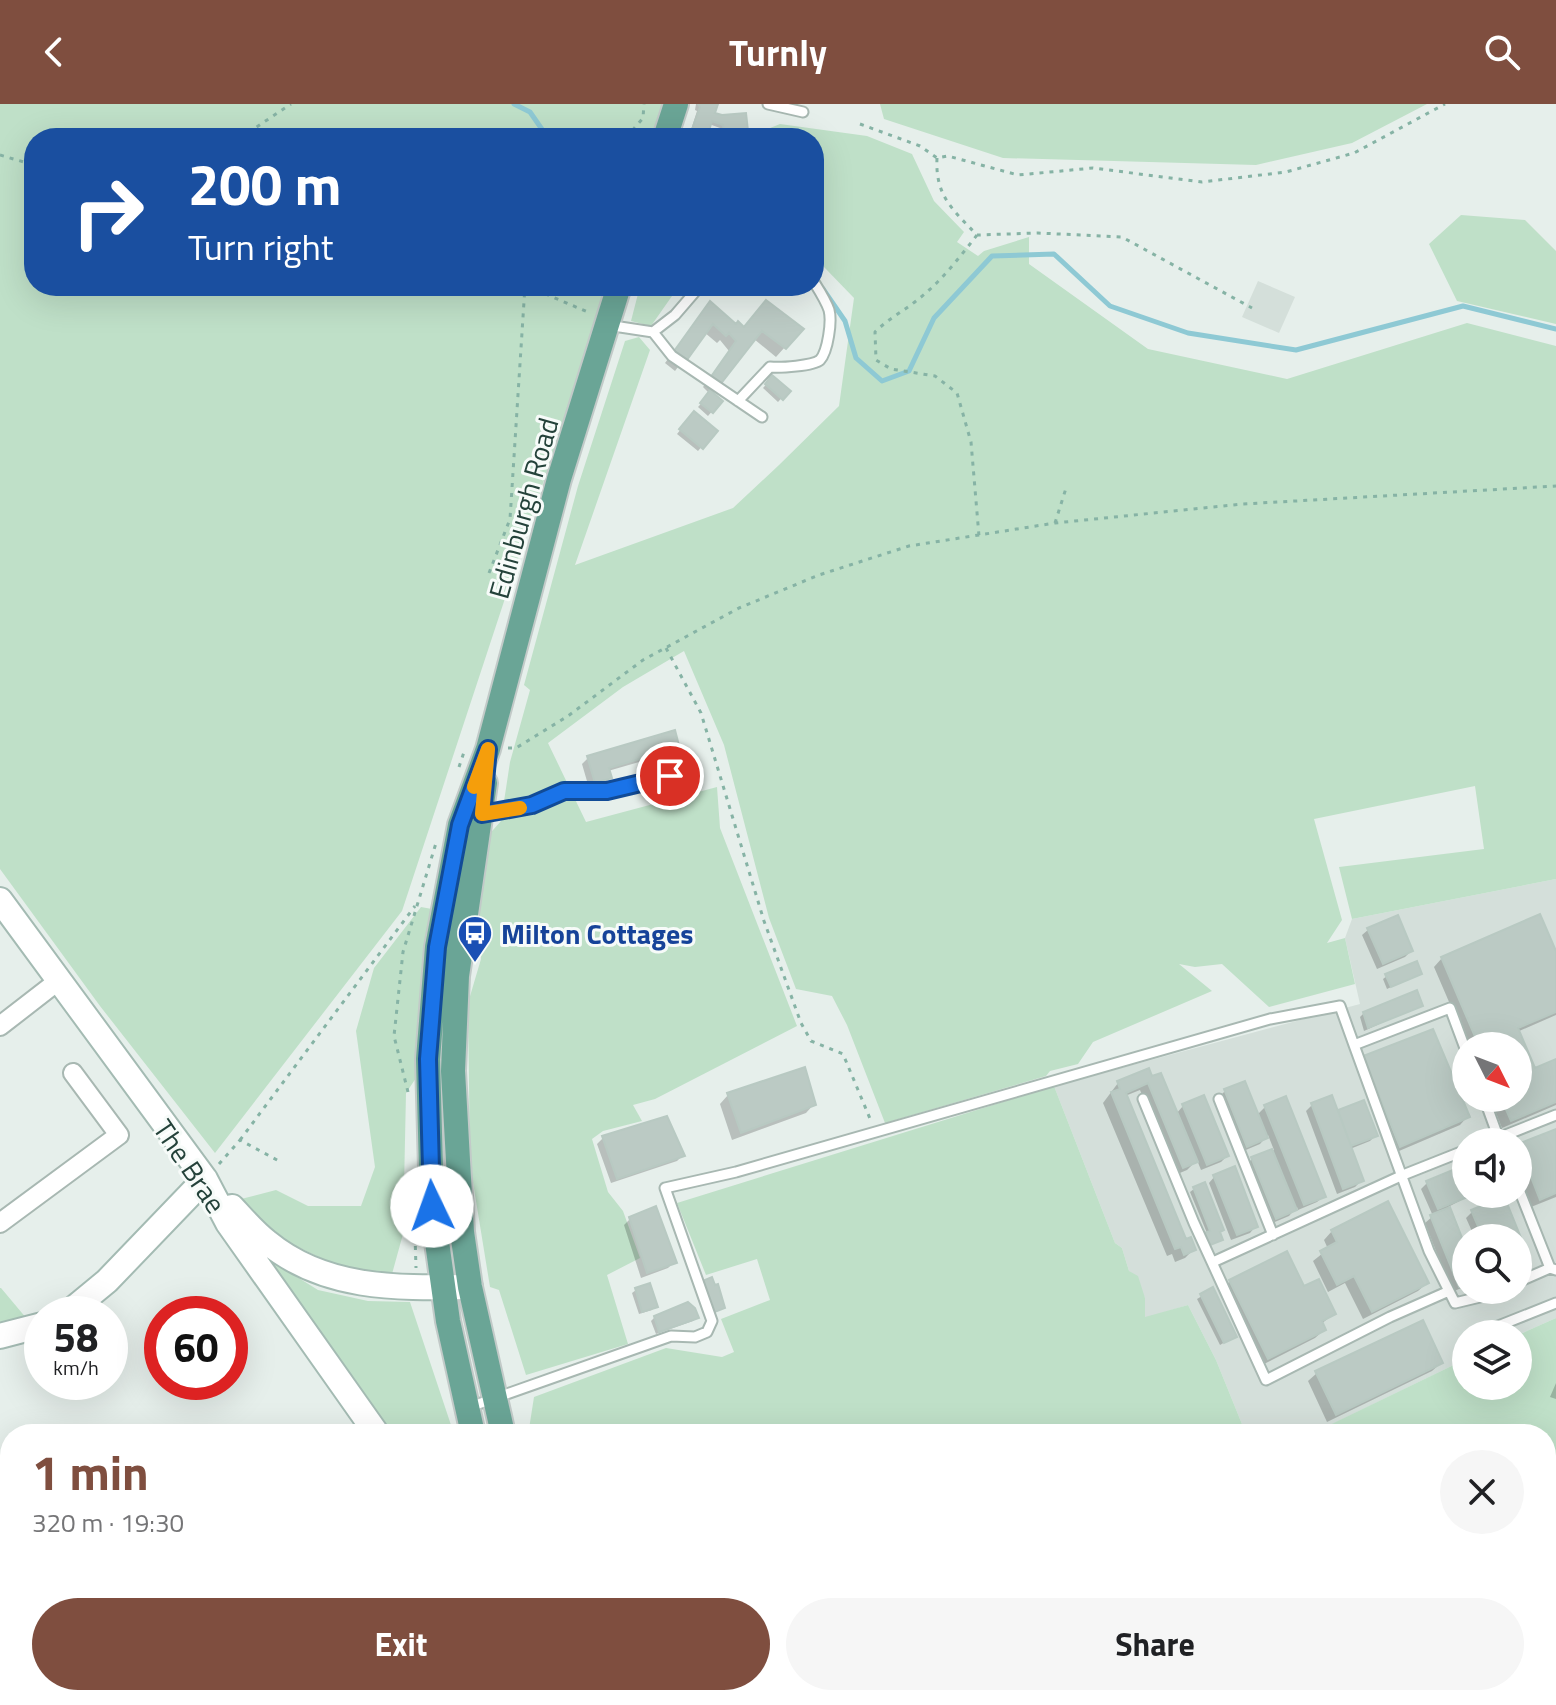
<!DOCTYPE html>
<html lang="en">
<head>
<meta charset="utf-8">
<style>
	:root { --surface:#fff; --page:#f6f6f6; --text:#202124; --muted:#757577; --accent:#7f4e3f }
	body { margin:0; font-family:"Titillium Web",sans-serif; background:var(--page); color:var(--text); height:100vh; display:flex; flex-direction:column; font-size:30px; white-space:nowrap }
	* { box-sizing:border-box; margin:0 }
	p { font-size:26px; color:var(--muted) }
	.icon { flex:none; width:44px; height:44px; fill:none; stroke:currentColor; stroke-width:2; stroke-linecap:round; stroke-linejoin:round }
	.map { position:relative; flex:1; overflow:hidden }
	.panel { position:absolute; left:0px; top:1320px; width:1556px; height:282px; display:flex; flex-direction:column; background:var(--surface); border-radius:32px 32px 0 0; box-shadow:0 8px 32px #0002 }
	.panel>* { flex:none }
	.hud { position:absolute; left:24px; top:24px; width:800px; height:168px; border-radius:32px; box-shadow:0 8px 32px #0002; background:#1a4fa0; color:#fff; overflow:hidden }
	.needle { width:52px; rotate:132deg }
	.tools { position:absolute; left:1452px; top:928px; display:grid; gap:16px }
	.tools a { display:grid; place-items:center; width:80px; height:80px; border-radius:50%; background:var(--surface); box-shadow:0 8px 32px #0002; font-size:40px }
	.speed { position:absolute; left:24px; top:1192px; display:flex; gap:16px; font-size:40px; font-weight:700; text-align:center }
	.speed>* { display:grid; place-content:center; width:104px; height:104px; border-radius:50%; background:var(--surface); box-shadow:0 8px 32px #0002; line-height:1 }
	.speed small { font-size:20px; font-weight:400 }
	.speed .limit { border:12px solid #d22; background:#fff; color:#111 }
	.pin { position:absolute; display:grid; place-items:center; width:68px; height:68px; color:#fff; margin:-34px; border:4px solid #fff; border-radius:50%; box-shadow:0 2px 8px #0007 }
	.me { position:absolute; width:88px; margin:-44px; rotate:357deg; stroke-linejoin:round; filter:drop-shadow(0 0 6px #0008) }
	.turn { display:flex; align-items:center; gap:28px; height:168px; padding:0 32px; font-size:36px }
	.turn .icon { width:104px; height:104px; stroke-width:2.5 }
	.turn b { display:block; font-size:56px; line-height:68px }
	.round { display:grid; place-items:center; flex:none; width:84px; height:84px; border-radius:42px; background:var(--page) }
	.head { display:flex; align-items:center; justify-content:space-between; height:136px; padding:0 32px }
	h1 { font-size:48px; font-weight:700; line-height:60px; color:var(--accent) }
	.cta { display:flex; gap:16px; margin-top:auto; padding:16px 32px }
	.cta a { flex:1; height:92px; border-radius:48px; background:var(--accent); color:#fff; font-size:32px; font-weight:700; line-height:92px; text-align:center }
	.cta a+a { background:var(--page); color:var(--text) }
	header { display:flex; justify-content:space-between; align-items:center; height:104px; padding:0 32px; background:var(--accent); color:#fff; font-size:36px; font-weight:700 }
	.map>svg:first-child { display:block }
	.built { fill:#d4dfda; fill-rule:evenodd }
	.green { fill:#bfe0c8 }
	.shadow { fill:#0003 }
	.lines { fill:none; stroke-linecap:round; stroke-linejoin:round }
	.stream { stroke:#8ec9d4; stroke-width:5 }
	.building { fill:#bbcac4; stroke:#b8c9c2; stroke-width:2 }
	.lane-casing { stroke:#a8b8b2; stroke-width:13 }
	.street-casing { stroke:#a8b8b2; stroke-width:22 }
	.secondary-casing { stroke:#a4bbb3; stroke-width:28 }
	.primary-casing { stroke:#c2cac8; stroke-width:28 }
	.path { stroke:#86b3a5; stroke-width:3; stroke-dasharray:4 6; stroke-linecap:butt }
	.lane { stroke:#fff; stroke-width:9 }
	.street { stroke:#fff; stroke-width:18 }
	.secondary { stroke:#fff; stroke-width:24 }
	.primary { stroke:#6aa596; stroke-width:24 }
	.route-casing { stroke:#114b97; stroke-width:20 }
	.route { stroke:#1a73e8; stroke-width:14 }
	.slow { stroke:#f59e0b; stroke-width:14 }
	.labels { text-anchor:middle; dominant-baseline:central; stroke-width:6; stroke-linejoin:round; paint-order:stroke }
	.street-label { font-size:28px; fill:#24423a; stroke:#f7fbf9 }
	.transit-label { font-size:28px; font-weight:bold; fill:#164399; stroke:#f7fbf9; text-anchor:start }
</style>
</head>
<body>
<header><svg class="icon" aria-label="back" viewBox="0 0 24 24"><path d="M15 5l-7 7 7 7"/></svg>Turnly<svg class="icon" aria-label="search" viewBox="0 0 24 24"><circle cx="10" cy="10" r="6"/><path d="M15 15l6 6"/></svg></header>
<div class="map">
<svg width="1556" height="1601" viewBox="0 0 1556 1601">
	<rect width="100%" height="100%" fill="#e6efeb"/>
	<path class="built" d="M1258,177L1295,193L1279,229L1242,213Z
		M1556,775V1214L1518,1231L1466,1230V1255L1312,1330H1246L1216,1256L1188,1201L1145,1214V1194L1129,1167L1122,1144L1115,1139L1054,982L1360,900L1345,834L1352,815ZM1466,942H1518V994H1466ZM1466,1038H1518V1090H1466ZM1466,1134H1518V1186H1466Z"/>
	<path class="green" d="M0,0H662L652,34H34V182H608L402,807L215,1049L100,902L0,765Z
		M880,0H1427L1352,39L1256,61L1003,54L884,15Z
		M780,20L867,32L912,50L934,97L964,128L957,138L978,152L984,147L1029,133V160L1148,245L1287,275L1467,219L1556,242V775L1352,815L1339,763L1484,745L1475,682L1314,715L1342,816L1327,839L1345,834L1355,880L1269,903L1222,860L1195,863L1179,860L1212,887L1093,938L1078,960L1050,967L1046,972L885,1019L847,921L832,892L796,885L769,814L724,641L684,547L623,583L548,639L586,718L717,683L720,724L797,922L655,995L633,1001L642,1017L603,1027L592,1035L608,1088L623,1107L640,1154L607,1171L628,1240L526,1271L499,1186L490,1183L470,1060L468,899L481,855L475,810L485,735L501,717L510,658L530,586L524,581L578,382L625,237L639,233L650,246L575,461L733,404L779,361L839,302L854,194L823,162L814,158V34H745Z
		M1461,111L1525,116L1556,147V220L1457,197L1429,140Z
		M640,182H679L651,222L631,217Z
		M421,803L432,805L418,971L406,989L403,1130L392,1170L348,1167L281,1135L241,1095L276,1086L308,1102H361L375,1063L356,927L374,864Z
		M1054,982L1115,1139L1122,1144L1129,1167L1138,1172L1145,1194V1213L1188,1201L1216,1256L1246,1330H531L529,1325L534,1293L666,1244L722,1253L734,1248L721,1215L770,1196L757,1155L706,1171L677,1099Z
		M273,1158L318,1186L368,1197L410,1198L454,1330H386L266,1162Z
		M0,1184H1L27,1215L0,1219Z
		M1556,1214V1516L1546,1536V1330H1311L1466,1255V1282H1518V1231Z
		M638,1592H1519L1515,1601H643Z"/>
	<path class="shadow" d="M696,0H716L712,10L745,26L742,30L721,32L720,24L709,20L703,34L689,32L697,7L695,6Z
		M710,200L735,222L743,225H801L776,253L754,235L710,289L720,298L708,312L698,303L710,290L703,283L729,247L720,236L717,239L704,228L675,267L665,259Z
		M772,274L788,287L778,298L763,284Z
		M691,313L715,327L698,347L677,330Z
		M673,629L680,653L674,659L656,664L653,654L608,667L610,673L604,679L589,684L582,660L588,654Z
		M1369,825L1411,847L1405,853L1377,865L1362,831Z
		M1556,852V911L1517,928L1534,967L1556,957V1001L1502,1024L1490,994H1518V942H1468L1434,863L1442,854Z
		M1420,869L1387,885L1383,875L1387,872Z
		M1421,901L1364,927L1360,913L1364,909Z
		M1364,953L1468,1012L1460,1021L1392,1050L1356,962Z
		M1148,966L1176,1010L1183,1002L1227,1052L1221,1058L1201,1066L1197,1056L1187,1066L1175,1071L1140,986L1125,992L1185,1137L1194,1145L1185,1154L1175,1158L1172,1150L1167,1152L1103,999L1118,979Z
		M1225,987L1257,1011L1266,1002L1324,1092L1317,1098L1298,1106L1297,1103L1289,1112L1270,1120L1246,1061L1252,1055L1274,1046L1268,1031L1260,1040L1241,1048L1219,993Z
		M728,991L814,1000L806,1009L732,1036L720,1000Z
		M1363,998L1376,1031L1370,1037L1350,1045L1361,1077L1355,1083L1337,1090L1306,1007L1312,1001L1336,1009Z
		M1556,1027V1093L1531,1103L1518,1070V1043Z
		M603,1034L683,1051L677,1057L611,1079L597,1040Z
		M1464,1064L1466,1090H1473L1448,1103L1466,1149V1182L1452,1188L1425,1119L1433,1112L1421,1085L1427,1079Z
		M1215,1072L1256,1122L1250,1129L1231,1136L1209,1079Z
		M1194,1085L1221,1136L1206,1144L1202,1134L1207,1129L1190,1088Z
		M1503,1095L1528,1155L1518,1163V1134H1475L1466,1114L1472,1108Z
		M630,1115L674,1158L668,1164L641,1174L624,1121Z
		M1332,1127L1427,1179L1418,1187L1363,1215L1345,1179L1328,1188L1313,1157L1328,1145L1324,1136Z
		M1230,1177L1304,1184L1334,1210L1321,1220L1324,1226L1315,1234L1260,1262L1222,1186Z
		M636,1186L655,1202L652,1206L639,1210L632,1189Z
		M1212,1186L1235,1232L1220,1241L1197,1195Z
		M655,1213L697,1214L693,1217L656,1230L651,1217Z
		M1441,1259L1432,1267L1327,1318L1308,1277L1317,1269Z
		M1556,1279V1295L1550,1293Z"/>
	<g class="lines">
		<path class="stream" d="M514,0L530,8L548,34
			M823,185L845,217L856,254L882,277L909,267L934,214L992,152L1054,150L1110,202L1188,229L1296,246L1463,202L1556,225"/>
	</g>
	<path class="building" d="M698,0H718L715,9L722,11L746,9L748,27L724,30L723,21L712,17L707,33L691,28L700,3Z
		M766,196L804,225L786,245L762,227L719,282L710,274L736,237L729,229L726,232L713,220L684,260L672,250L710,197L736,220L738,217L744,223Z
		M772,271L791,287L783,296L765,280Z
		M710,286L723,297L713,309L700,299Z
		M694,307L718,327L703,345L679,325Z
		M675,626L682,653L662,659L659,649L609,664L612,674L595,679L587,652Z
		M1540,810L1556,847V908L1518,924L1535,964L1556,955V998L1511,1017L1501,994H1518V942H1479L1441,853Z
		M1398,811L1413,847L1383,860L1367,824Z
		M1417,857L1422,870L1391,883L1385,870Z
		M1417,886L1423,902L1368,924L1363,908Z
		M1433,925L1470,1013L1400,1043L1363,952Z
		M805,963L816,1001L741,1029L727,989Z
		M1149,964L1152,972L1161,969L1198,1058L1183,1064L1148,979L1126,989L1186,1135L1191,1133L1196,1146L1184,1151L1181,1143L1175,1145L1111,988L1120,985L1117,977Z
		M1245,977L1268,1034L1247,1043L1224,985Z
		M1204,991L1229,1052L1207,1061L1182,1000Z
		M1332,991L1364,1077L1343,1085L1311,999Z
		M1286,992L1326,1093L1304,1101L1264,1001Z
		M1364,996L1378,1032L1351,1042L1338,1006Z
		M667,1012L685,1052L617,1075L602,1032Z
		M1556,1025V1089L1540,1096L1518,1040Z
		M1272,1045L1297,1106L1276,1115L1251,1053Z
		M1465,1061L1466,1090H1475L1438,1105L1426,1077Z
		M1235,1062L1258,1123L1237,1131L1213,1071Z
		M1205,1078L1224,1126L1220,1128L1223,1136L1210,1141L1204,1129L1210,1127L1193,1083Z
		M1504,1092L1530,1156L1518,1161V1134H1483L1471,1106Z
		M1388,1097L1429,1179L1372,1208L1354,1172L1337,1181L1320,1147L1337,1138L1331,1126Z
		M656,1102L677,1159L647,1169L629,1113Z
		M1450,1103L1466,1144V1180L1459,1183L1430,1111Z
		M1287,1147L1304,1182L1319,1175L1336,1210L1322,1217L1326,1226L1268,1255L1229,1176Z
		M712,1173L715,1181L718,1180L725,1204L712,1209L700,1178Z
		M650,1179L658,1203L642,1208L635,1184Z
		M1213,1183L1237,1233L1224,1239L1200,1190Z
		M688,1198L695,1204L699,1214L659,1228L654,1212Z
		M1423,1216L1443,1259L1336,1311L1315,1267Z"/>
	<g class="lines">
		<g class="lane-casing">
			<path id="lane" d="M768,0L803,8
				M607,221L653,228L672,252L762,313
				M653,228L675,211L700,182
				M738,297L770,263C780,264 813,262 820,256C828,247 832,217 829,206C826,197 819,186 814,178
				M482,710L532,701L564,687H607L670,672
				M1354,941L1429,1147L1455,1199L1480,1193L1498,1186
				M1484,994L1500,1038
				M1143,995L1194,1119L1266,1276L1390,1213L1449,1187
				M1219,995L1273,1131
				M1488,1038L1556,1011
				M1518,1083L1550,1164L1556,1166
				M1213,1158L1403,1071L1466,1046
				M1518,1178L1550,1164
				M1478,1230L1556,1199
				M467,1304L671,1232L695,1233L707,1228L712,1217L665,1084L736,1068L1270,915L1340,902L1354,941L1450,904L1466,947"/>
		</g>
		<g class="street-casing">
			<path id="street" d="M0,922L58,877
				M0,1119L119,1031L73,969"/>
		</g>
		<g class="secondary-casing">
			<path id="secondary" d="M0,796L205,1075L228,1119L377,1330
				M232,1103C243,1115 254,1128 267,1138C325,1186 398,1184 470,1183
				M67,1210L107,1177L205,1075
				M0,1232L42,1221
				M563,1592L572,1601"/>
		</g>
		<g class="primary-casing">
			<path id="primary" d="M665,34L676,0
				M485,679L457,872L453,967L462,1128L470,1183L503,1330
				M473,1330L448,1217L432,1102L428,955L437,843L460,721L488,645L559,375L619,182
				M582,1592L587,1601"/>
		</g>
		<path class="path" d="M860,20L920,42L937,54L948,52L1018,71L1093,64L1202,78L1286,68L1354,49L1445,0
			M240,34L291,0
			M626,34L643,14L644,0
			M0,51L34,61
			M937,54C935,92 953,106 977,131L1038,129L1122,133L1252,204
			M977,131C959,154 940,179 916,197C902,208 888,215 875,228L876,256L891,265L935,272L957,289L971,338L979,432
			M527,182L590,209
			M1055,419L1067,381
			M489,469L510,415L525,182
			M666,544L701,609L764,817L801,919L811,937L843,950L871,1017
			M508,644H516L568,612L643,556L739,504L819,471L909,442L1055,419L1243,400L1556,382
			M459,663L464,648L468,647
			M408,988L394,932L403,848L436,739
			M240,1036L415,802
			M219,1060L240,1036L279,1057
			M415,1132L416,1164
			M620,1592L625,1601"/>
		<use href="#lane" class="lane"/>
		<use href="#street" class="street"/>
		<use href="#secondary" class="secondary"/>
		<use href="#primary" class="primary"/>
	</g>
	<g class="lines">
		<g class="route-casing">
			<path id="route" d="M432,1102L428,955L437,843L460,721L488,645L482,710L532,701L564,687H607L670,672"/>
		</g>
		<use href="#route" class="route"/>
		<path class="slow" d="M474,683L488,645L482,710L520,704"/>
	</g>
	<defs>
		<g id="bus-pin" transform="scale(1.8)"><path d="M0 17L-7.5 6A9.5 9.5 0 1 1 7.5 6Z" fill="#1a4fb4" stroke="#f7fbf9"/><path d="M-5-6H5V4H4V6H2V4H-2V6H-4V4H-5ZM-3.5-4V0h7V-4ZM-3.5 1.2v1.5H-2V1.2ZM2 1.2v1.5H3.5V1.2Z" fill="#fff"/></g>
	</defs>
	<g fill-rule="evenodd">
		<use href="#bus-pin" x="475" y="829"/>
	</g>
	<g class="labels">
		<g class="street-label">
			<text transform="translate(523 404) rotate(-74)">Edinburgh Road</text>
			<text transform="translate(190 1062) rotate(56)">The Brae</text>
		</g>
		<g class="transit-label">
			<text x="501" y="829">Milton Cottages</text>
		</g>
	</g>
</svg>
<div class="tools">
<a><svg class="needle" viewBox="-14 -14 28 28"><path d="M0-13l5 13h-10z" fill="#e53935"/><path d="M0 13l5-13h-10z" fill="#757577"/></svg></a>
<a><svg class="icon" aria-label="sound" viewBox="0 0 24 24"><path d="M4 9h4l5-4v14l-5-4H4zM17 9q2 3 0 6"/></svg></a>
<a><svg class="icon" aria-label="search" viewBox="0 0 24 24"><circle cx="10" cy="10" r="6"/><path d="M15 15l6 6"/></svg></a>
<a><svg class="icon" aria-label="layers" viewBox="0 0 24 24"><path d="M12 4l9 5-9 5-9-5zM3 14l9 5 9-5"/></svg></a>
</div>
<div class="speed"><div>58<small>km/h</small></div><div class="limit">60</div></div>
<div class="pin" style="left:670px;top:672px;background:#d93025"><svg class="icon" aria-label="arrive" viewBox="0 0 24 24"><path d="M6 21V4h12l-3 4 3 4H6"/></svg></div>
<svg class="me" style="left:432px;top:1102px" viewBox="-20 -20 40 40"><circle r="19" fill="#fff"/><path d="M0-13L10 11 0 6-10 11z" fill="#1a73e8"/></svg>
<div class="hud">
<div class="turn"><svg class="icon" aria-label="right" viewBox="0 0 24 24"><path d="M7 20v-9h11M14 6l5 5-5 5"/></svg><div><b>200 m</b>Turn right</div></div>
</div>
<section class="panel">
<div class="head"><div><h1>1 min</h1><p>320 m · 19:30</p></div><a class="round"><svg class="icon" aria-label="close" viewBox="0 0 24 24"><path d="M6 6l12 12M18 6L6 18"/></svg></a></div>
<div class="cta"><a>Exit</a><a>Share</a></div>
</section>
</div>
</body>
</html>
